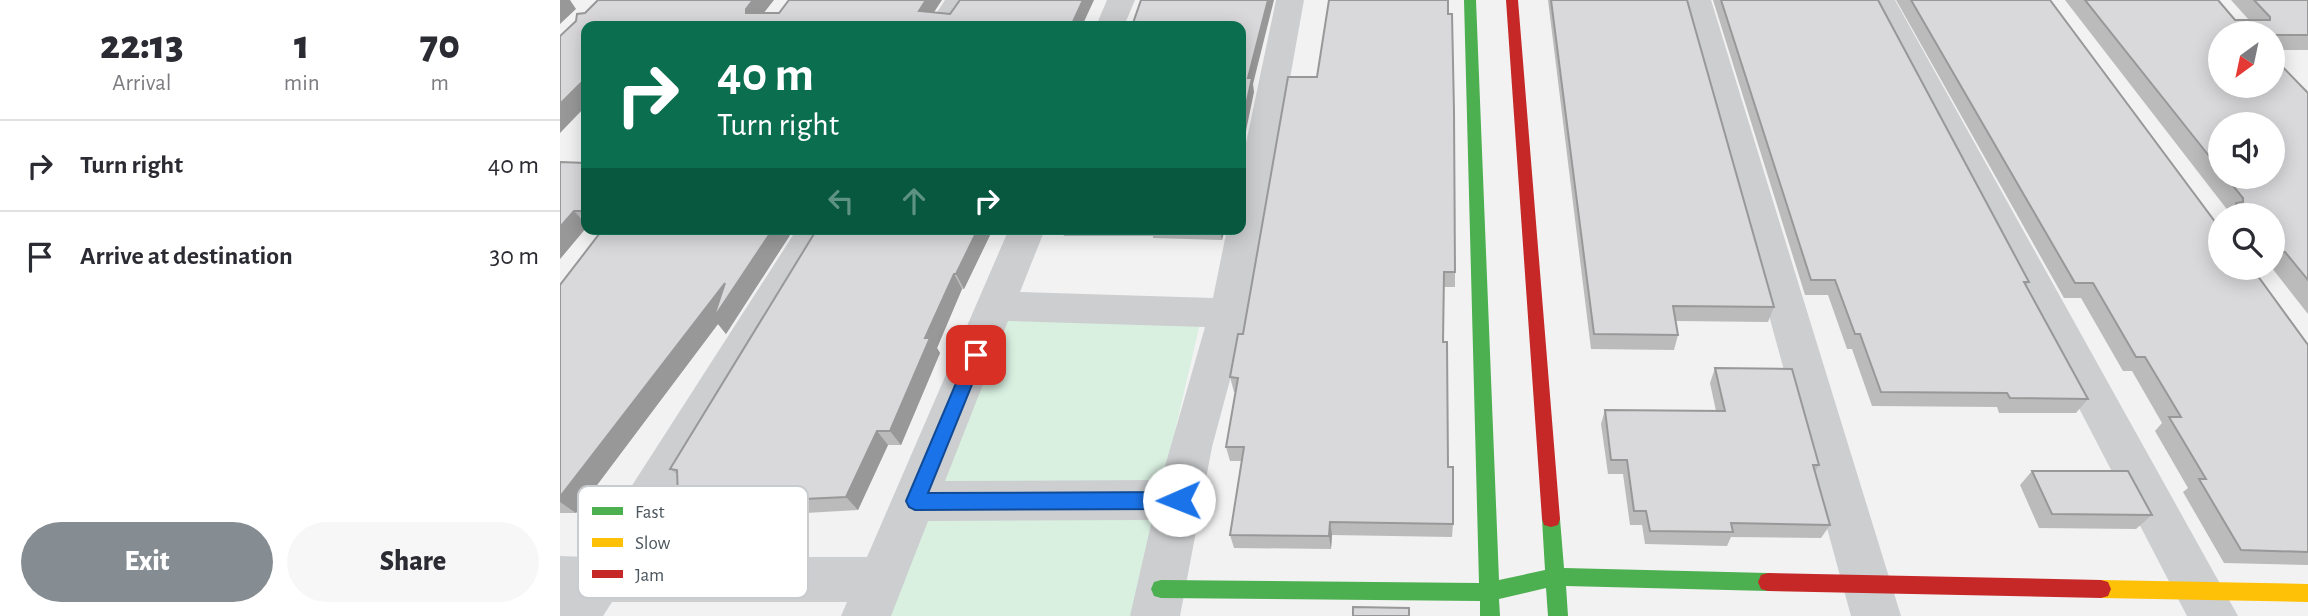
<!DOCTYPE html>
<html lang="en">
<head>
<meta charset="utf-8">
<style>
	:root { --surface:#fff; --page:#f7f7f7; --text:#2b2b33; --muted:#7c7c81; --line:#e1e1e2; --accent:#858c92 }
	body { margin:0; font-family:"Alegreya Sans",sans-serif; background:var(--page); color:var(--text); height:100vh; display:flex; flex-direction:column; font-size:26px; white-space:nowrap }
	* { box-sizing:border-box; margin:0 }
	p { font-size:23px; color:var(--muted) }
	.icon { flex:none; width:38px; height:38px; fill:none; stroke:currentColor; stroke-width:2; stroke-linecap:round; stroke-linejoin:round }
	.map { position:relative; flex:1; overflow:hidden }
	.drawer { display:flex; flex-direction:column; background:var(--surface); width:560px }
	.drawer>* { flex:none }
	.top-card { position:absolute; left:21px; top:21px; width:665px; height:214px; border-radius:14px; box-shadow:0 4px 18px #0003; background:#0b6e4f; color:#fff; overflow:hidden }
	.needle { width:46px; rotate:213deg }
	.fabs { position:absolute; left:1648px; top:21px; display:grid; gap:14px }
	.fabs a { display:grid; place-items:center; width:77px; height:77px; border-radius:50%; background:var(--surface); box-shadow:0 4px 18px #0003; font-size:35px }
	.pin { position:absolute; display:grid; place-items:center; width:60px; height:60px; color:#fff; margin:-30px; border-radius:14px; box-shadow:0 4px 10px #0006 }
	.me { position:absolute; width:77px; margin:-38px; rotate:269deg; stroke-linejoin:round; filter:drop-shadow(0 0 5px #0008) }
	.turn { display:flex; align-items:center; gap:24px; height:147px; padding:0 21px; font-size:32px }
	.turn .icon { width:91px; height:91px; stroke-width:2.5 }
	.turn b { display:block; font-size:49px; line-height:60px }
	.lanes { display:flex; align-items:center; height:66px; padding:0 21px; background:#0003; justify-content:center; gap:35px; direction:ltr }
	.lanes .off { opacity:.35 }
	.eta { display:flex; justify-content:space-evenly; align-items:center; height:119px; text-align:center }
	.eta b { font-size:42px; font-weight:800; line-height:49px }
	.button { display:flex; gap:14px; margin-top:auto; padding:14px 21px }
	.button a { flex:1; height:80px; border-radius:42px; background:var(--accent); color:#fff; font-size:28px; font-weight:800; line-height:80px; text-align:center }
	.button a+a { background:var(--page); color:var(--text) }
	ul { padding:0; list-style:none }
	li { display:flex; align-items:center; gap:21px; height:91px; padding:0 21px; border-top:2px solid var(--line) }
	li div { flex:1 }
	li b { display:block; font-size:26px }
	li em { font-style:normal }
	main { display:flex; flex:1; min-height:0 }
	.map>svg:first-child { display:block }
	.green { fill:#d9f0e1 }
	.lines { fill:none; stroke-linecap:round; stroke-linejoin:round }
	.street { fill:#ccced0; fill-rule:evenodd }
	.fast { fill:#4caf50; fill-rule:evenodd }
	.slow { fill:#ffc107; fill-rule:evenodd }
	.jam { fill:#c62828; fill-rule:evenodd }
	.wall { fill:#bbbbbc; fill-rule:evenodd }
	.shaded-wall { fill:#989899 }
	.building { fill:#d9d9db; stroke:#989899; stroke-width:2 }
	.route { fill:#1a73e8; stroke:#114b97; stroke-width:2 }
	.key { fill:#fff; stroke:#c9cccf; stroke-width:2 }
	.key-label { font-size:19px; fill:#4a555e }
</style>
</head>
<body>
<main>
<section class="drawer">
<div class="eta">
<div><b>22:13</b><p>Arrival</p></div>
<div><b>1</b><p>min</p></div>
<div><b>70</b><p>m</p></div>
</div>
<ul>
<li><svg class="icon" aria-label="right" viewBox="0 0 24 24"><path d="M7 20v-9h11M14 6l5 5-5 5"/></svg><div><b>Turn right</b></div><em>40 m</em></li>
<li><svg class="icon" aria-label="arrive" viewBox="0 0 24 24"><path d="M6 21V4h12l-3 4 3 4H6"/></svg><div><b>Arrive at destination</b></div><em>30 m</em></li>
</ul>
<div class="button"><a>Exit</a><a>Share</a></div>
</section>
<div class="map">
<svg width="1748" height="616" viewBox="0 0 1748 616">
	<rect width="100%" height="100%" fill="#f3f2f2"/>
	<path class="green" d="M447,314L641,319L572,616H325Z"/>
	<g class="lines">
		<path class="street" d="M385,0H413L396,26H368Z
			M547,0H575L564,26H536Z
			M716,0H744L688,313L652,447L620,616H570L592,520L368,521L331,616H281L287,602H52L43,616H0V556L26,557L237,229H274L79,557H307L449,229H485L460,292L653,298L667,229H681V167ZM448,321L645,327L601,480L385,481Z
			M1123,0H1151L1341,616H1291Z
			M1307,0H1335L1678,616H1627Z"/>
		<path class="fast" d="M904,0H916L939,580L985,570L982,519L984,513L991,511L998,513L1000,519L1004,568L1208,573L1215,575L1218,582L1215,589L1208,591L1006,586L1008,616H988L986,588L939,599L940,616H920V601L601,598L594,596L591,589L594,582L601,580L919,583Z"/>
		<path class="slow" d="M1541,580L1748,584V602L1541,598L1534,596L1531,589L1534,582Z"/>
		<path class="jam" d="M946,0H958L1000,519L998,525L991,527L984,525L982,519Z
			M1208,573L1541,580L1548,582L1551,589L1548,596L1541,598L1208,591L1201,589L1198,582L1201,575Z"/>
	</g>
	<path class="wall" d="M988,0H1127L1214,307L1208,322L1116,321L1118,335L1114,350L1031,349Z
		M1153,0H1318L1469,282L1466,286L1528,399L1516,413H1439L1437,407L1312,406L1292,349H1287L1268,295H1245Z
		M1336,0H1490L1748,345V565L1664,563L1623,492L1628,488L1595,431L1602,423L1572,371H1563L1521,298H1504Z
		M1505,0H1658L1675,20H1689L1671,0H1748V50H1713V33H1661L1748,93V314L1712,268H1713V215H1666L1669,212ZM1661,124L1713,177H1661Z
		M728,77L895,272V287H884L883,342L888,467L893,524L892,537L772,535L771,549L674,548L670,535L682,461H670L666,447L675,392H674L670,377L683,334Z
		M26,163V228L0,259Z
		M43,229H234L166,334L158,324L16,513H0V285Z
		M257,229H433L404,289H402L377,348L380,353L341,445H328L298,510L194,516L192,518L160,520L148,510H134L118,497V475L110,469Z
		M501,229H665L662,240L593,238V236H504Z
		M1155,368L1259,465L1255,472L1270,525L1261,538L1171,537L1167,546L1085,544L1082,525H1070L1063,474H1048L1041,424L1045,410L1156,411L1150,383Z
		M1472,471L1592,515L1576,529L1479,528L1460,485Z"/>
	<path class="shaded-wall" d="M0,0H10L16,9L0,24Z
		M193,0H214L195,24L186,13V9Z
		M366,0H382L365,26L359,11Z
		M523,0H534L522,26H511Z
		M708,0H714L693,84L694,92L681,155V128L688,78Z
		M26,78V106L0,133V104Z
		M14,211L26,224V228L0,259V227Z
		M213,229H234L166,334L158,324L16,513L0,502V497L165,283Z
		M418,229H433L404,289L396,274Z
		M659,229H665L662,240Z
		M394,274L402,289L377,348L380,353L341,445L330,431L365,338Z
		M317,431L328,445L298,510L286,497Z
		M179,502L194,516L192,518L178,505Z
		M770,522L772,535L771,549L769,536Z"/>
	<path class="building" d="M38,0H193L186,9V13H219L229,0H366L359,11L390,14L400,0H523L511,26H26V78L0,104V36L16,21L17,14L25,13Z
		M581,0H708L688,78H692L681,128V26H572Z
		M769,0H888V14H892L894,111L895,272H884L883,342H887L888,467H893V524L770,522L769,536L670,535L684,447H666L678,378L670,377L678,334H683L728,77H757Z
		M991,0H1127L1214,307L1113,306L1118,335L1034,334Z
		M1161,0H1318L1469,282H1464L1528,399L1450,398L1447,393L1321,392L1300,334H1295L1275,280H1251Z
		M1351,0H1490L1659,227H1661V268H1692L1748,345V552L1681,550L1639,479H1646L1609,417H1621L1585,357H1576L1533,283H1515Z
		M1525,0H1658L1675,20H1710V17L1694,0H1748V35H1713V33H1661V86H1713V57L1748,93V280L1725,252L1713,251V215H1676V203L1683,202V198L1666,177H1713V124H1661V171Z
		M0,162L26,163V211H14L0,227Z
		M43,229H213L153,319L165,283L0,497V285Z
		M257,229H418L396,274H394L365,338H370L330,431H317L286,497L179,502L178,505L144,507L149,496L118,497L117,470L110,469Z
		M1155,368L1232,369L1259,465H1253L1270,525L1171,523L1173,532L1090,531L1086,511H1074L1067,460H1051L1045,410L1165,411Z
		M1472,471H1568L1592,515L1492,514Z
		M793,607L849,608V616H793Z"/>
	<path class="route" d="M416,348L422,350L424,355L368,493L619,492L626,494L629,500L626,506L619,509L355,510L349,507L346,501L408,355L410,350Z"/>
	<rect x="18" y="486" width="230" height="112" rx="10" class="key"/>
	<rect x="32" y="507" width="31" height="8" fill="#4caf50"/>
	<rect x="32" y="538" width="31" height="9" fill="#ffc107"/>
	<rect x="32" y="570" width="31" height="8" fill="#c62828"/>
	<g class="key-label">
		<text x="75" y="518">Fast</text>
		<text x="75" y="549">Slow</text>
		<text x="75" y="581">Jam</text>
	</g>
</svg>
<div class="fabs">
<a><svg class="needle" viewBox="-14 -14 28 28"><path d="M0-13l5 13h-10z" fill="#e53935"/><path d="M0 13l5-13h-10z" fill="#7c7c81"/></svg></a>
<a><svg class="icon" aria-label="sound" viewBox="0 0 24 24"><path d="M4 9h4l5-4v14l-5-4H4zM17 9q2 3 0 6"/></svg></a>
<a><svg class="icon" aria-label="search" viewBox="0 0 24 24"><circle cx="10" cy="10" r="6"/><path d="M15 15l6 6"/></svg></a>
</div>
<div class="pin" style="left:416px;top:355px;background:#d93025"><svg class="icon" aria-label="arrive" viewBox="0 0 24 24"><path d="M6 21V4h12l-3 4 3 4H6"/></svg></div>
<svg class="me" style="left:619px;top:500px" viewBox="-20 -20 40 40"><circle r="19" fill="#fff"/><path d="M0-13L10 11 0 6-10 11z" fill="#1a73e8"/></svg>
<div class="top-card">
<div class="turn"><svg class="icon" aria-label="right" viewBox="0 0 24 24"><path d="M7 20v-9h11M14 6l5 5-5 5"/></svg><div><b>40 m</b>Turn right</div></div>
<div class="lanes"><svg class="icon off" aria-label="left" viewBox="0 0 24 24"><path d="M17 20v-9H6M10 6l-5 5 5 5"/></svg><svg class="icon off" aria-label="ahead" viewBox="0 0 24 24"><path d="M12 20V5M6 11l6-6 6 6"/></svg><svg class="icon" aria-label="right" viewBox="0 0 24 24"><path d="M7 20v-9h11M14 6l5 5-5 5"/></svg></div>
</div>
</div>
</main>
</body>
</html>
